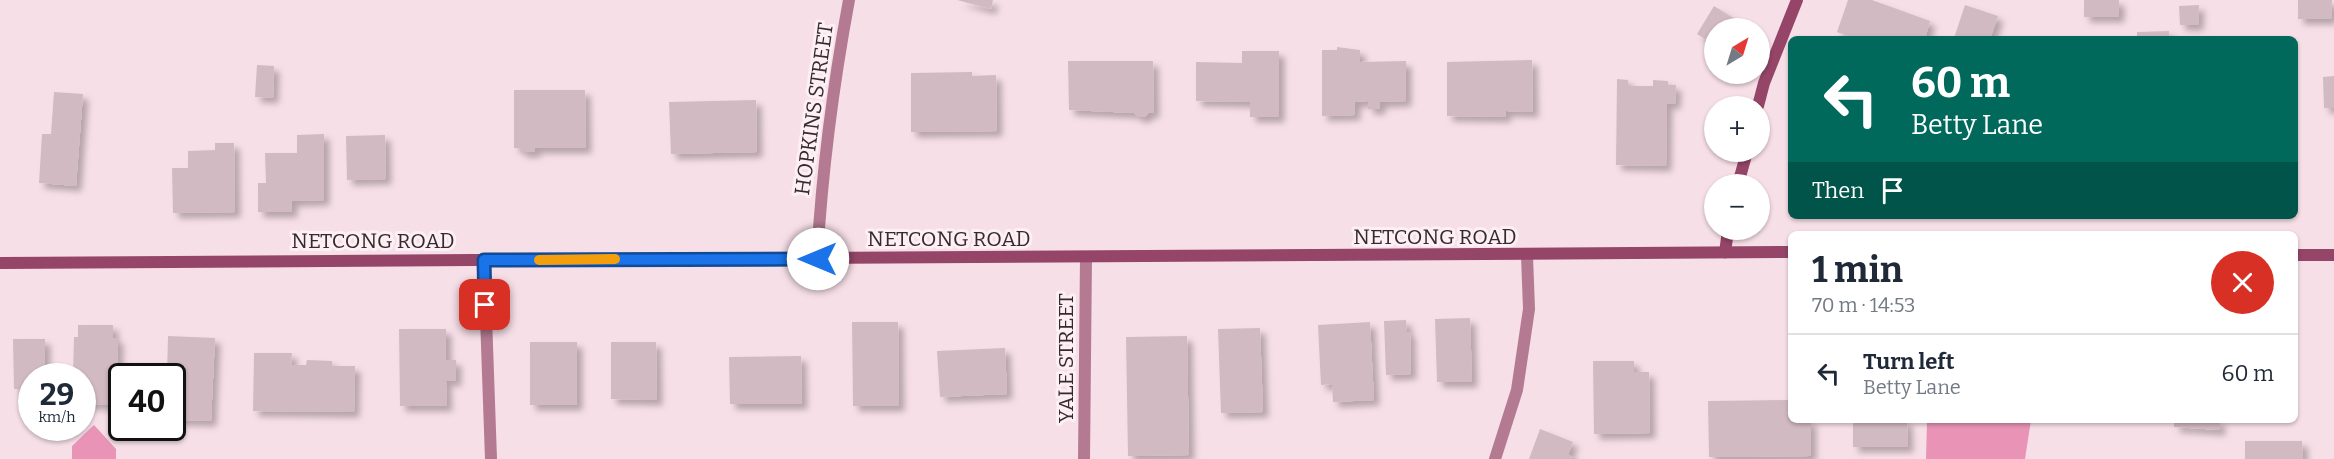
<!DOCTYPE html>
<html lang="en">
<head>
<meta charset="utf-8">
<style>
	:root { --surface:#fff; --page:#f2f2f3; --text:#1f2937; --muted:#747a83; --line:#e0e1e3 }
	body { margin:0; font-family:Bitter,serif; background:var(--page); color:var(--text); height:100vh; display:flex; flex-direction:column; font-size:22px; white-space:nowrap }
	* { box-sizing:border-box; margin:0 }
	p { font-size:20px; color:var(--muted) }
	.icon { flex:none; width:33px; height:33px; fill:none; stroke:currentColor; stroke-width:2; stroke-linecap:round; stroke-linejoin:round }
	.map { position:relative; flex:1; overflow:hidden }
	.sheet { position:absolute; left:1788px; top:231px; width:510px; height:192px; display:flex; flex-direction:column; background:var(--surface); border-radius:9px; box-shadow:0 2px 4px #0004 }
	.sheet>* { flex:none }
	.top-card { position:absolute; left:1788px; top:36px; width:510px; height:183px; border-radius:9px; box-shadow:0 2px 4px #0004; background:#00695c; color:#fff; overflow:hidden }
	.needle { width:39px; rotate:38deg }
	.buttons { position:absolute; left:1704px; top:18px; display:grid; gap:12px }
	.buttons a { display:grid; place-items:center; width:66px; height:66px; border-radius:50%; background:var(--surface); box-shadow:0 2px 4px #0004; font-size:30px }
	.speed { position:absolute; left:18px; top:363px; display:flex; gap:12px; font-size:30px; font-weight:700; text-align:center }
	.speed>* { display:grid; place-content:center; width:78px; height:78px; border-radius:50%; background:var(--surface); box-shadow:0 2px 4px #0004; line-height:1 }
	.speed small { font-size:15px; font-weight:400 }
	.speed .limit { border:3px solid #111; border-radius:9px; background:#fff; color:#111 }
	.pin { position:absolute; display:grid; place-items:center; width:51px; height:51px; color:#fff; margin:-26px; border-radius:12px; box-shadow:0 3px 9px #0006 }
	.me { position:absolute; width:66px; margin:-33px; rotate:270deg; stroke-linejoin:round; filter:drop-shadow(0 0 4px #0008) }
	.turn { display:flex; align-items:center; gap:21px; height:126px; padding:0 24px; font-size:27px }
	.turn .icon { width:78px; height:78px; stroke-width:2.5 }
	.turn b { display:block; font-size:42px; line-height:51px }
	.then { display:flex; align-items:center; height:57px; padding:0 24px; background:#0003; gap:12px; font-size:22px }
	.round { display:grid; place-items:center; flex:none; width:63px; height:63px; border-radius:32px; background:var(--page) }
	.headline { display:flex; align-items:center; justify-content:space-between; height:102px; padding:0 24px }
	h1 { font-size:36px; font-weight:700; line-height:45px }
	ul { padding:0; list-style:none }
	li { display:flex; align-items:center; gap:18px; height:78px; padding:0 24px; border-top:2px solid var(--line) }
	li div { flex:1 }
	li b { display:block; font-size:22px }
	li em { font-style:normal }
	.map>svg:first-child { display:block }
	.forest { fill:#e994b6 }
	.building { fill:#d2bac3; filter:url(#shadow) }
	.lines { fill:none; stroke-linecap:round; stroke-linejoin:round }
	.street { stroke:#b37a91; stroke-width:12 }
	.secondary { stroke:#954568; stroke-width:12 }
	.route-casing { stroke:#114b97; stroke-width:15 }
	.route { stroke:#1a73e8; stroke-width:10 }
	.slow { stroke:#f59e0b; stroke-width:10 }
	.labels { text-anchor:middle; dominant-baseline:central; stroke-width:6; stroke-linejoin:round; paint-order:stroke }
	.street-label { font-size:21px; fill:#342b2e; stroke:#fdeff4 }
</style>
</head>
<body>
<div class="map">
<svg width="2334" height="459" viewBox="0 0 2334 459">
	<defs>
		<filter id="shadow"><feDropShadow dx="5.5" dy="5.5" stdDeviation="3" flood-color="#0004"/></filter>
	</defs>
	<rect width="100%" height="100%" fill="#f7dfe7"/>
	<path class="forest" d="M2031,420L2025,459H1926L1927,421Z
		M94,425L116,449V459H72V446Z"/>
	<path class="building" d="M957,0H993L991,9Z
		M1848,0H1872L1930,21L1925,39H1857L1837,32Z
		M2084,0H2119V17H2084Z
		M2298,0H2332L2331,19H2298Z
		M1965,5L1998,16L1990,39L1954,38Z
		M2199,5L2198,25H2180L2179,6Z
		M1714,6L1743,24L1741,28H1714V45L1697,34Z
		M2169,31V39H2137V32Z
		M1337,47L1360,50V62L1406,61V101L1380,102V109H1368V101L1355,102V115L1322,116V50H1337Z
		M1242,51H1279V117H1250V102L1196,101V62L1242,63Z
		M1532,60L1533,112L1506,111L1505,117L1447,116V62Z
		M1068,61H1153L1154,113L1149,112L1145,117H1138L1134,113L1069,110Z
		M257,65L274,66L273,98L255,97Z
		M972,72V76L996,75L997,131L911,132V73Z
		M2334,76V108H2324L2323,77Z
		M1617,79L1628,80L1629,86H1653V80L1668,81V85H1676L1675,104L1667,103L1666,166L1616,165Z
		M514,90H585L586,148H535V152H521V148H514Z
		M54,92L83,94L76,186L39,183L42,134H51Z
		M756,100L757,152L671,154L669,102Z
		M324,134V200L292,201V212H258V183H266L265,153H297V135Z
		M385,135L386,179L347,180L346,136Z
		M215,143H234L235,212L173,213L172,168H188V151L215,150Z
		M1470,318L1472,382H1437L1435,319Z
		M1406,320L1407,332H1410L1411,374L1386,375L1384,321Z
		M852,322H898L899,406H853Z
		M1370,322L1374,400L1333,402L1332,384L1321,385L1318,325Z
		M78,325H113V338H118L117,405L82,404V376H73L74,337H78Z
		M1260,328L1263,412L1221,413L1218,329Z
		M399,329H446V360H456V381L446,380L447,406H400Z
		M168,336L215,338L211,421L172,420V376H167Z
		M1187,336L1189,455L1128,456L1126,337Z
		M13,339H45V376H32V389H14Z
		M530,342H577V405H530Z
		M611,342H656L657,400L611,399Z
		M1005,348L1007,394L940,397L937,351Z
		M254,353H292L291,365H306L307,360L332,361V366H355L354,412L253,411Z
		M801,356L802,404H730L729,357Z
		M1593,361H1634V372H1649L1650,433L1594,434Z
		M122,363L149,364L148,376H121Z
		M1791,400V420H1811V456L1709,457L1708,401Z
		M1853,420H1907L1908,447H1853Z
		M2174,420H2220V430L2174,427Z
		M1540,429L1573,442L1568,455L1578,459H1529Z
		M2245,441H2302L2303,459H2245Z"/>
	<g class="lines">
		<path class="street" d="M817,259C822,171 833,86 849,0
			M484,260L491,459
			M1084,459L1086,257
			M1495,459L1517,390L1529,309L1527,256"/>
		<path class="secondary" d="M1758,106L1764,83L1797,0
			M1738,184L1747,152
			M1725,253L1728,230
			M2295,255H2334
			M0,263L1791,252"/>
	</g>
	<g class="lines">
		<g class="route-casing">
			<path id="route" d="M485,305L484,260L818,259"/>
		</g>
		<use href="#route" class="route"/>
		<path class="slow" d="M539,260L615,259"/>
	</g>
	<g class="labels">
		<g class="street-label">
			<text transform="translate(814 109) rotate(-82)">HOPKINS STREET</text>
			<text x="1435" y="237">NETCONG ROAD</text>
			<text x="949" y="239">NETCONG ROAD</text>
			<text x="373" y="241">NETCONG ROAD</text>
			<text transform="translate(1066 358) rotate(-90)">YALE STREET</text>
		</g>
	</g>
</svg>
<div class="buttons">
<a><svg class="needle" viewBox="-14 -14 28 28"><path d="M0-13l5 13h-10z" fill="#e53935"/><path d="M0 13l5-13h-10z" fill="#747a83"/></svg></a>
<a>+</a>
<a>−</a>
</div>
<div class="speed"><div>29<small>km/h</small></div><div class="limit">40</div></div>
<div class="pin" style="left:485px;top:305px;background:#d93025"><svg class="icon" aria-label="arrive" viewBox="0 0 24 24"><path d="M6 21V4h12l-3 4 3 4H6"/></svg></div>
<svg class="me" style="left:818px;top:259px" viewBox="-20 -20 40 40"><circle r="19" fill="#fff"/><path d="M0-13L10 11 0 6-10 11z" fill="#1a73e8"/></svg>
<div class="top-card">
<div class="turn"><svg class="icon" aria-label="left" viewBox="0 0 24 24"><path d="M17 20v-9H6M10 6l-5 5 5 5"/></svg><div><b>60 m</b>Betty Lane</div></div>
<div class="then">Then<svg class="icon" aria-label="arrive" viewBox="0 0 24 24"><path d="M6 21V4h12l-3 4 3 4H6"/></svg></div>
</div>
<section class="sheet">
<div class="headline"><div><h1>1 min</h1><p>70 m · 14:53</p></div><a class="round" style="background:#d93025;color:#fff"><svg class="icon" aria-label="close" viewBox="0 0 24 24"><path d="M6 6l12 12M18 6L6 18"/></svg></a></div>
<ul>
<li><svg class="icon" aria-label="left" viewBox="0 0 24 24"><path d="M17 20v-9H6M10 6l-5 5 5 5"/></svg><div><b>Turn left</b><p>Betty Lane</p></div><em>60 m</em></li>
</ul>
</section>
</div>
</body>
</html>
